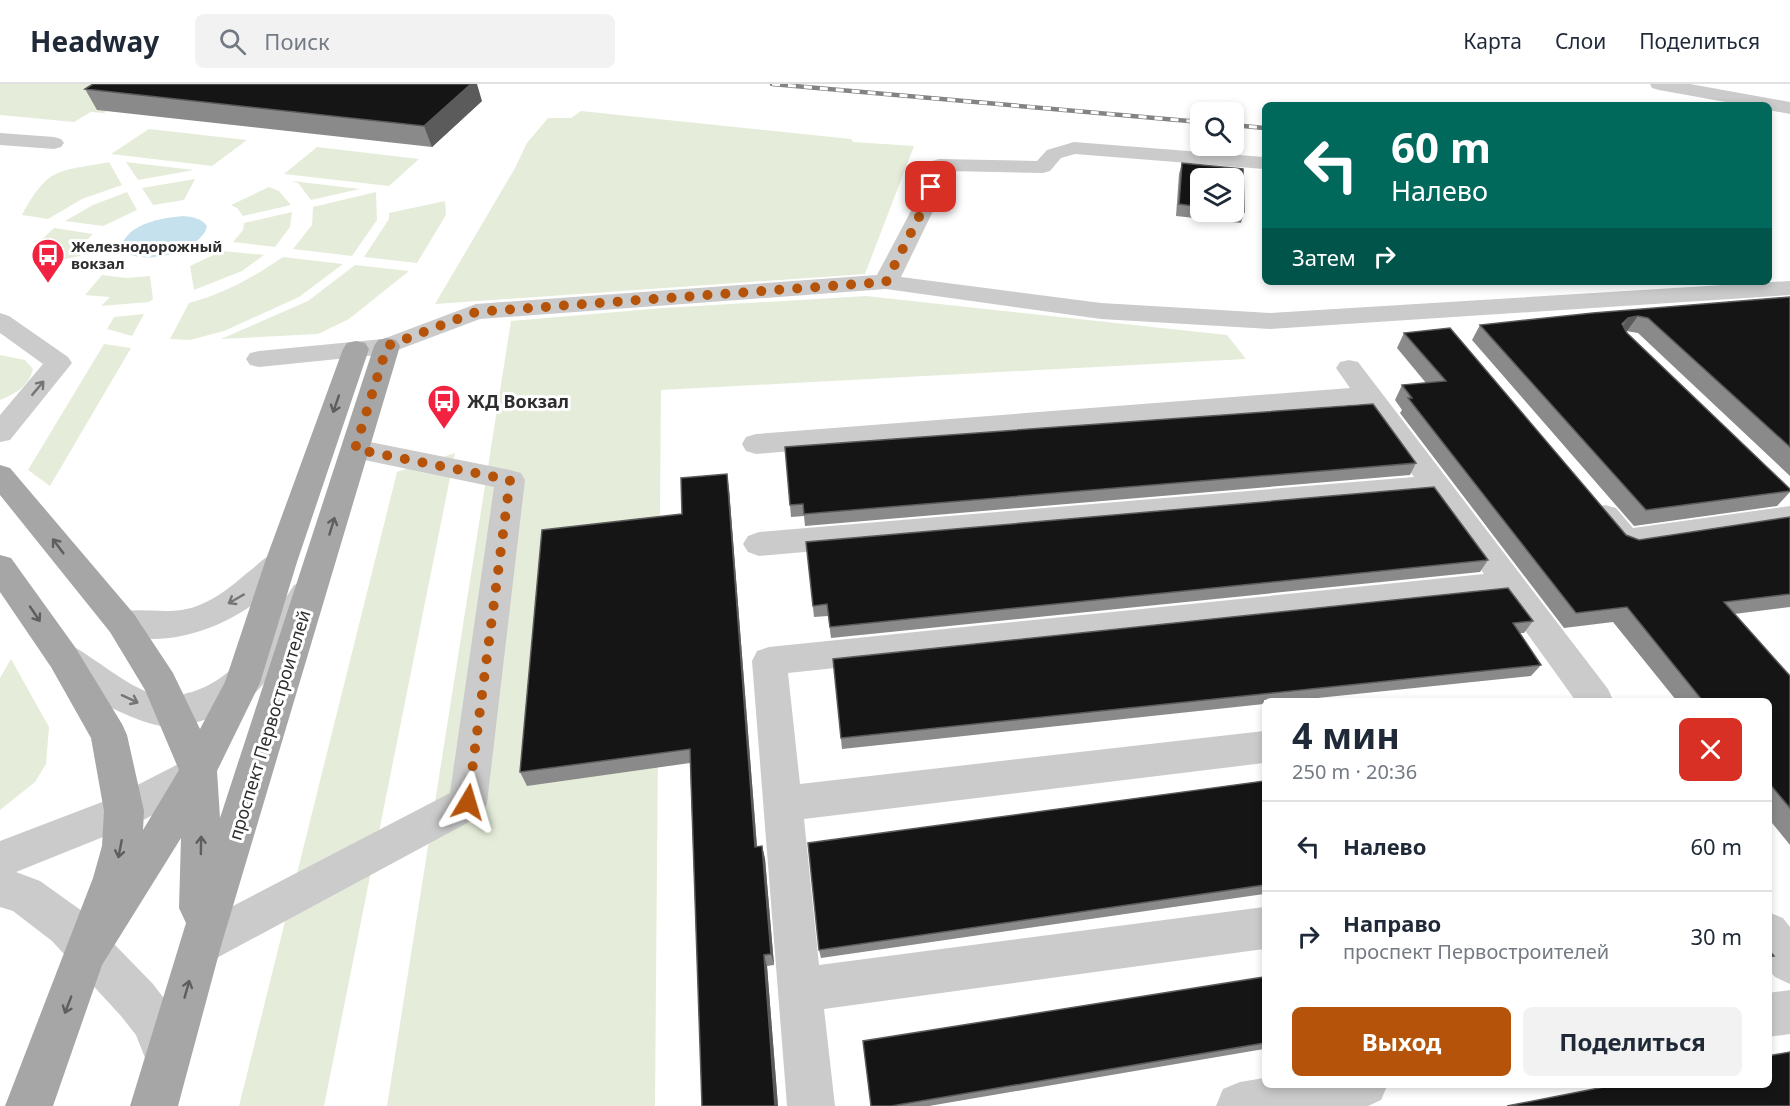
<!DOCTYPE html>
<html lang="ru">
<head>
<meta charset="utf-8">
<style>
	:root { --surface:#fff; --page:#f2f2f3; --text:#1f2937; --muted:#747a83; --line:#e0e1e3; --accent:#b45309 }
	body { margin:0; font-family:"Noto Sans",sans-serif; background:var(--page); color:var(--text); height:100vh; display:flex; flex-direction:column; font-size:22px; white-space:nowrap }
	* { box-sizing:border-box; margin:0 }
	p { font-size:20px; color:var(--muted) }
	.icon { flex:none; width:33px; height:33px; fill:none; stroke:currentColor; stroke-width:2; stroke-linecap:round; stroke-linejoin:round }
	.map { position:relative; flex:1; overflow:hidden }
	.side { position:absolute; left:1262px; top:614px; width:510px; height:390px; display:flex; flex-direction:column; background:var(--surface); border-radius:9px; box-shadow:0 3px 9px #0003 }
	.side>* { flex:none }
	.top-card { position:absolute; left:1262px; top:18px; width:510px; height:183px; border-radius:9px; box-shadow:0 3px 9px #0003; background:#00695c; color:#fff; overflow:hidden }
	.controls { position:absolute; left:1190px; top:18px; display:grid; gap:12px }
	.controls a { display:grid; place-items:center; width:54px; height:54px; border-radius:9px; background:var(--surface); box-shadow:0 3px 9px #0003; font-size:30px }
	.pin { position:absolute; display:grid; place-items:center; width:51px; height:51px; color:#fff; margin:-26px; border-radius:12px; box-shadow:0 3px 9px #0006 }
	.me { position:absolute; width:66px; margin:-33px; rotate:7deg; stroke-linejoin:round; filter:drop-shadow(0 0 4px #0008) }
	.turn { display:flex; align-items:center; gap:21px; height:126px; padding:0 30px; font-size:27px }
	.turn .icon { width:78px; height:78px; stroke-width:2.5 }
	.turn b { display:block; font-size:42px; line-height:51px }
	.then { display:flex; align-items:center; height:57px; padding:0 30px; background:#0003; gap:12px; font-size:22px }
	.round { display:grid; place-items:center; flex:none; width:63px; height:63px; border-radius:9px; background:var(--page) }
	.headline { display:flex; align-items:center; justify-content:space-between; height:102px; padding:0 30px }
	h1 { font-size:36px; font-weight:700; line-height:45px }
	.cta { display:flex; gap:12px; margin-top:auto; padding:12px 30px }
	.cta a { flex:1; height:69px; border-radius:9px; background:var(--accent); color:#fff; font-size:24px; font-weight:700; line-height:69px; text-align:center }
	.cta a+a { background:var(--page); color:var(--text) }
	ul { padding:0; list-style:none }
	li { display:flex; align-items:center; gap:18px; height:90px; padding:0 30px; border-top:2px solid var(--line) }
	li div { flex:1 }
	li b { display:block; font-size:22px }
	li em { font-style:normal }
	header { display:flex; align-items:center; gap:36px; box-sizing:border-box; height:84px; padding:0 30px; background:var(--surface); border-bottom:2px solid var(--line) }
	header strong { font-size:28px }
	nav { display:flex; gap:33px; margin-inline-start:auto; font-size:21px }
	.search { width:420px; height:54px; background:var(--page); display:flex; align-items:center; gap:15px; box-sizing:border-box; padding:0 21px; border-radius:9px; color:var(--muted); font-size:22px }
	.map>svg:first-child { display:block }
	.green { fill:#e5edda }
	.water { fill:#c5e1ee }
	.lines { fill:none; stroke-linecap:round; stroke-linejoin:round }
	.minor { fill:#cbcbcb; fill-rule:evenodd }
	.major { fill:#a6a6a6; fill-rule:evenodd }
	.rail-casing { stroke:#838383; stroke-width:4.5 }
	.rail { stroke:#fff; stroke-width:3; stroke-dasharray:8; stroke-linecap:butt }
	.wall { fill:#8a8a8a; fill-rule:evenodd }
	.shaded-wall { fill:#5b5b5b }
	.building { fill:#151515; stroke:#5b5b5b; stroke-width:1.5 }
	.oneway { stroke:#757575 }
	.oneway2 { stroke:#5e5e5e }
	.route { stroke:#b45309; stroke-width:10; stroke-dasharray:0 18 }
	.labels { text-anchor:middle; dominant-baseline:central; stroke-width:6; stroke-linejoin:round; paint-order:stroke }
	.far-poi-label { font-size:15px; font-weight:bold; fill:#2e2e2e; stroke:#fff; text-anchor:start }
	.poi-label { font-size:18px; font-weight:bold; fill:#2e2e2e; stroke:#fff; text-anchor:start }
	.street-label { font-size:18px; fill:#2e2e2e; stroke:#fff }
</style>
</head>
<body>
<header>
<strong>Headway</strong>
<div class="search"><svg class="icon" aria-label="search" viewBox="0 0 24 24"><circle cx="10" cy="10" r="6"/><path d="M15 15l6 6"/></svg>Поиск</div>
<nav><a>Карта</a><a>Слои</a><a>Поделиться</a></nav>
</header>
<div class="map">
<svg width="1790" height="1022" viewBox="0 0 1790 1022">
	<rect width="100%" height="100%" fill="#fff"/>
	<path class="green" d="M0,0H148L104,29L91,28L74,38L0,31Z
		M581,27L851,55L853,58L914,62L865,190L435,220L515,84L527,59L548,34H571Z
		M149,45L247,56L212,82L111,70Z
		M317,63L419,75L389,102L284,90Z
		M109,78L122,101L82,115L48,135L22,131C49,82 57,88 109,78Z
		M126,78L194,86L138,96Z
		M195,95L184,116L153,121L142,104Z
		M292,97L360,105L311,116L298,99Z
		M269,103L279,107L291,121L243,132L237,124L231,121Z
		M127,108L137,126L103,142L65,137L93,121Z
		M376,108L377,136L352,172L293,165L312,141L313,123Z
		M445,117L446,131L417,179L364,173L389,135V129Z
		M292,128L290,143L275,163L233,158L243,146L244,139Z
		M54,144L93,150L85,158L80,172L42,180L47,168L33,169L35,162Z
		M222,167L264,171L242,187L194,206L190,182Z
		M283,173L343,180L299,213L224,247L190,256L170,255L189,219C224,210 254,193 283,173Z
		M355,181L409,187L349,235L318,250L221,255L308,217Z
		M102,191L126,194L150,192L153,215L149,218L101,222L110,213L85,211Z
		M866,212L1227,251L1246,275L661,306L655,1022H387L511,237L663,224Z
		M144,230L132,252L107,245L114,233Z
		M104,260L131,264L50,402L28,386Z
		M0,271L25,276L33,285C29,302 15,310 0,316Z
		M455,369L324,1022H239L397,388Z
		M11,575L49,643L46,680L35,698L0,726V594Z"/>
	<path class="water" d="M183,132C193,133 201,134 207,142C202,168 136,186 121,163C128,139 162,134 183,132Z"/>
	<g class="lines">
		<path class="minor" d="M1650,0H1690L1790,18V30L1768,26V21H1742L1659,6L1652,4Z
			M0,49L54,53L61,55L64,59L61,63L54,65L0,61Z
			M1074,58L1264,73V85L1075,70L1061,74L1050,87L1043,89L947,87L934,125L901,193L1101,219L1270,229L1790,197V211L1270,245L1101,235L886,205L480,235L387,270L259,283L250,281L246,275L250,269L259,267L383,255L476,220L877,191L912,125L932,77L939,75L1037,77L1047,66Z
			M0,229L9,232L68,273L72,279L10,356L0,358V331L43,280L0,249Z
			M1349,276L1358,278L1608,605L1613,616H1575L1501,513L788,589L800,700L1264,647V679L804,735L819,881L1264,823V865L824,925L835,1022H787L752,577L757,567L769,563L1484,490L1428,413L759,472L748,468L743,460L748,452L759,448L1414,393L1362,320L756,370L746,367L742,360L746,353L756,350L1350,304L1336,284L1340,278Z
			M355,355L510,386L521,389L525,396L487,719L482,731L200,883L185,877L179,862L185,847L450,709L494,403L345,372L341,365L345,358Z
			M1605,421L1616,424L1633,444L1790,422V444L1626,469L1615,465L1590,432L1594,424Z
			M281,466L292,470L297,478C290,490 279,499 269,508C226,545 166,567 110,548L105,539L110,530C138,521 169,533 197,522C216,515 232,502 247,489C259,480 267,470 281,466Z
			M306,497L318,501L322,510C307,539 279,586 255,609C238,625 199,640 176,643C157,645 126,631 110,623C91,614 55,591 46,573L51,563C71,556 79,566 96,577C118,592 146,614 174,613C180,612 186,609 192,608C241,593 267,541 294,501Z
			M198,670L211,675L217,687L211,699L138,739L16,788L40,797L82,827L153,900L169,921L190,973L183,989L167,996L151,989L136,951L121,932L52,857L13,827L0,823V757L110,715Z
			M1768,828L1783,834L1790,843V900L1775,893L1768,885Z
			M1790,906V950L1768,953V909Z
			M1264,994V1000H1388L1381,1016L1368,1022H1216L1223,1005L1240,998Z"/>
		<path class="major" d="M387,254L396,256L400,262L221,862L178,1022H130L186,839L179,824L181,754L102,881L53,1022H5L93,794L102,762L104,727L91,654L51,583L0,508V471L11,474L75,563L122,640L127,651L144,727L143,746L179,686L145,606L110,548L0,411V381L10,384L134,530L173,589L200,645L225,598L265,478L343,265L347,259L356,257L365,259L369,265L297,478L260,599L217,687L220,734L374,262L378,256Z"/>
		<g class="rail-casing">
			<path id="rail" d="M772,0L1200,38
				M1233,41L1264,44"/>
		</g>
		<use href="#rail" class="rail"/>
	</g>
	<path class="wall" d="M85,5L482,17L432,63L97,26Z
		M1182,79L1243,85L1244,128L1241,139L1176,132L1179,90ZM1200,94H1233V128H1200Z
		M1790,213V392L1638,249L1626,247L1627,249L1790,405V408L1777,422L1634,442L1472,256L1480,241Z
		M1404,249L1626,451L1639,456L1790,433V523L1734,530L1790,592V761L1768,734V616H1676L1613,538L1564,544L1400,329L1402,326L1395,316L1402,301L1426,299L1397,264Z
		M785,363L1416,379L1410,391L805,442L804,432L791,433Z
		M729,405L757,763L762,762L765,775L774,881L767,882L778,1022H702L690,679L527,702L520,688L682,430Z
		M806,458L1488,476L1480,488L831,554L828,532L814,533Z
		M1533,537L1524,549H1520L1541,581L1531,592L1298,616H1264V620L842,665L833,575Z
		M1264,697V810L821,874L819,866Z
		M1264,893V965L929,1022H870Z"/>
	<path class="shaded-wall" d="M471,0H477L482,17L432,63L424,42Z
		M1638,232L1627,247L1618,249L1628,234Z
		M727,390L729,405L758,776L755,763Z
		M762,762L765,775L774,881L771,870Z
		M764,871L767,882L778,1022H775Z"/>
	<path class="building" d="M93,0H471L424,42L85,5Z
		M1182,79L1243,85L1244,128L1233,126V94H1200V123L1179,120Z
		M1790,213V363L1648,234L1638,232L1628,234L1622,240L1627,249L1790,405V407L1646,426L1480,241L1593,229Z
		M1450,244L1626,451L1639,456L1790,433V510L1724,518L1790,592V724L1768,698V616H1702L1627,523L1576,529L1408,314H1412L1402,301L1446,297L1404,249Z
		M1373,320L1416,379L804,430L803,420L790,421L785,363Z
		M727,390L755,763L762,762L771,870L764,871L775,1022H702L690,665L520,688L542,446L682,430L681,394Z
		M1434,403L1488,476L830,543L827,520L813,522L806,458Z
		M1508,504L1533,537L1513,539L1541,581L841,654L833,575Z
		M1264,697V801L819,866L808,759Z
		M1768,865L1774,872L1768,873Z
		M1264,893V959L891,1022H871L863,957Z
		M1790,968V1022H1507L1619,1000H1768V972Z"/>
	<defs><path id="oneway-shaft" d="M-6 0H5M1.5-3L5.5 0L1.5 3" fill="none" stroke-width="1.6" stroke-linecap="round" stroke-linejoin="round" transform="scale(1.5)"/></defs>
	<g class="oneway">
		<use href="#oneway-shaft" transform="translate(38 304) rotate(-50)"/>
		<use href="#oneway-shaft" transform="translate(236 515) rotate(150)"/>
		<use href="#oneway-shaft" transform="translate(130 615) rotate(25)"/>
	</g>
	<g class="oneway2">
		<use href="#oneway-shaft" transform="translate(336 320) rotate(109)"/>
		<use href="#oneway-shaft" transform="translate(332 442) rotate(-73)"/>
		<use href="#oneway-shaft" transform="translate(58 462) rotate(-127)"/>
		<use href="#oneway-shaft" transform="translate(35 530) rotate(56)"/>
		<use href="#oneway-shaft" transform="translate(201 761) rotate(-89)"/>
		<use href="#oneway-shaft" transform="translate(120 765) rotate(101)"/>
		<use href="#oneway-shaft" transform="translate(187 905) rotate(-74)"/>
		<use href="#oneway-shaft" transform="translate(68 921) rotate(111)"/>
	</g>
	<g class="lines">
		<path class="route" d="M468,718L510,396L355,365L387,262L476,228L886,198L923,125L931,103"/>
	</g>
	<defs>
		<g id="bus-pin" transform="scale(1.725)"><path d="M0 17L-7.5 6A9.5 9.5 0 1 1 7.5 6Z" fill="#f22340" stroke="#fff"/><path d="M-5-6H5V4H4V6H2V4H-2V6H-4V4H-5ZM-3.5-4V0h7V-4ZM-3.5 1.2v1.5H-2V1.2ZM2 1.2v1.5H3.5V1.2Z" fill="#fff"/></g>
	</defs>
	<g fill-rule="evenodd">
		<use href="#bus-pin" x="48" y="171"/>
		<use href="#bus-pin" x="444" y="317"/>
	</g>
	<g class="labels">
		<g class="far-poi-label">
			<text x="71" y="162">Железнодорожный<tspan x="71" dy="17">вокзал</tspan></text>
		</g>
		<g class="poi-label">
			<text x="467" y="317">ЖД Вокзал</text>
		</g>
		<g class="street-label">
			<text transform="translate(269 641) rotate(-73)">проспект Первостроителей</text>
		</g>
	</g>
</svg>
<div class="controls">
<a><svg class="icon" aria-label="search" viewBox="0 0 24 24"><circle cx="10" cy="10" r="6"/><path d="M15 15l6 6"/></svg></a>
<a><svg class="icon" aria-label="layers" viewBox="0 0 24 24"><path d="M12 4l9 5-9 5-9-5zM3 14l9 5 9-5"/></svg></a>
</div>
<div class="pin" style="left:931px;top:103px;background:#d93025"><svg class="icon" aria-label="arrive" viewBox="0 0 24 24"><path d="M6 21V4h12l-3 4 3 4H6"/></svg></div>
<svg class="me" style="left:468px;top:718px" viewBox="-20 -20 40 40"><path d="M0-17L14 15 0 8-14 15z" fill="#b45309" stroke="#fff" stroke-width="4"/></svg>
<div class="top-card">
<div class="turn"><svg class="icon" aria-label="left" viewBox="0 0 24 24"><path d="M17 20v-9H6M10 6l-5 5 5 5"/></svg><div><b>60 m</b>Налево</div></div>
<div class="then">Затем<svg class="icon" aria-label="right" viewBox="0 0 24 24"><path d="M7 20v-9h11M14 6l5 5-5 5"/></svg></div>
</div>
<section class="side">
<div class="headline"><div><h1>4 мин</h1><p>250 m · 20:36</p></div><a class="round" style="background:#d93025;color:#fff"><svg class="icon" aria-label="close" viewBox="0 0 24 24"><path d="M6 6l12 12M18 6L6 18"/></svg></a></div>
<ul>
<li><svg class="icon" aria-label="left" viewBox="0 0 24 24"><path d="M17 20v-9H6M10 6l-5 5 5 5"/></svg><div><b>Налево</b></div><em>60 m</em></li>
<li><svg class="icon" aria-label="right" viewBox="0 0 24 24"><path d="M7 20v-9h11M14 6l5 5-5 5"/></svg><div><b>Направо</b><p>проспект Первостроителей</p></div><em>30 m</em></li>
</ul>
<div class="cta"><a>Выход</a><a>Поделиться</a></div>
</section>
</div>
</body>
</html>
